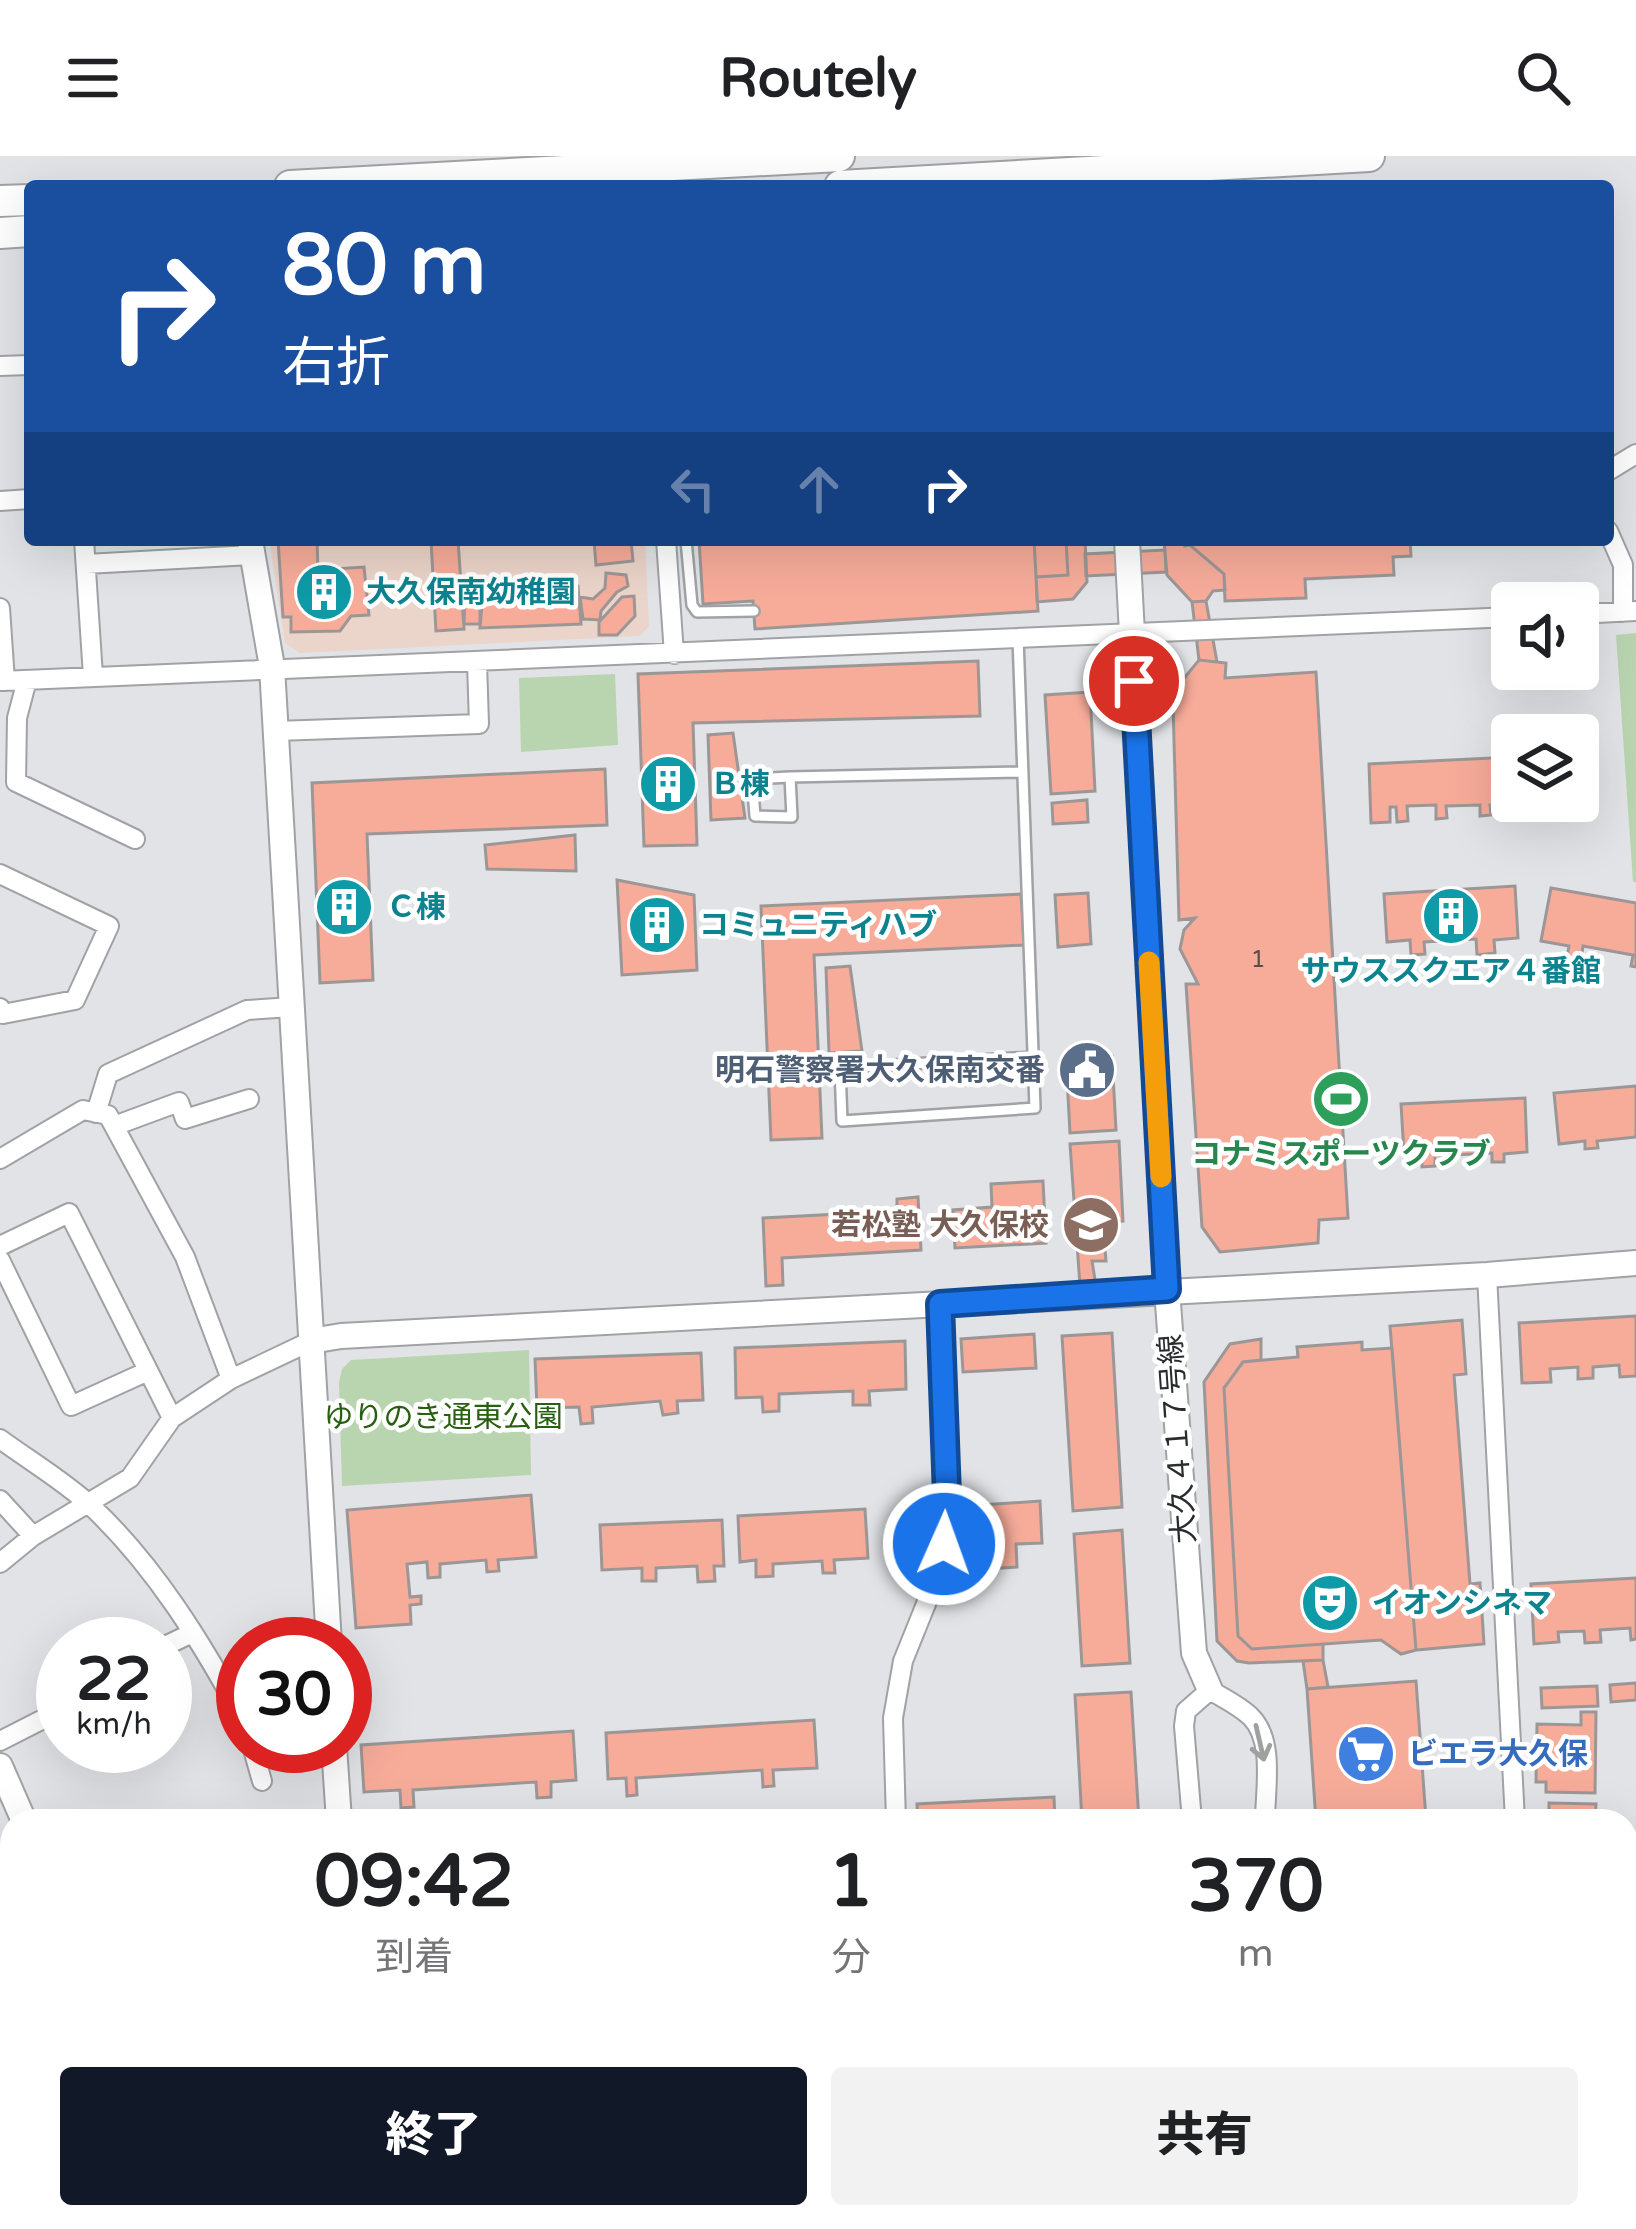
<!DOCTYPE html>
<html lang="ja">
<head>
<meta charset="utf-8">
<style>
	:root { --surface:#fff; --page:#f2f2f2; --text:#202124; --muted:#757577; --accent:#111827 }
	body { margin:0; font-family:"Varela Round","Noto Sans JP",sans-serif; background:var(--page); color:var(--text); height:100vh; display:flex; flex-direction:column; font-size:45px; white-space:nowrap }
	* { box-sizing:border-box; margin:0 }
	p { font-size:39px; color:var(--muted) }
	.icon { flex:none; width:66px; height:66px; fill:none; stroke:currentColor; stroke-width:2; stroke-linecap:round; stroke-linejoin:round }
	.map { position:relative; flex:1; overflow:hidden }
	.sheet { position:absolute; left:0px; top:1653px; width:1638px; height:420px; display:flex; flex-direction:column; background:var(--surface); border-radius:36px 36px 0 0; box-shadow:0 12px 48px #0002 }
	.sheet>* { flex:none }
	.banner { position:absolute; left:24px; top:24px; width:1590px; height:366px; border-radius:12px; box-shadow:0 12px 48px #0002; background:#1a4fa0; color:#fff; overflow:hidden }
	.tools { position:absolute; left:1491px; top:426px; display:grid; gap:24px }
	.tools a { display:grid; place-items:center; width:108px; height:108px; border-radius:12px; background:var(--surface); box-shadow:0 12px 48px #0002; font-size:60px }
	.speed { position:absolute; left:36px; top:1461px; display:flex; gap:24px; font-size:60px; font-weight:700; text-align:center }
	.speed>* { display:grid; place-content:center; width:156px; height:156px; border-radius:50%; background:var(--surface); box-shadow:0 12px 48px #0002; line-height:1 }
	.speed small { font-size:30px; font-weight:400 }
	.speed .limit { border:18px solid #d22; background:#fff; color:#111 }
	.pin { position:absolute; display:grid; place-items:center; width:102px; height:102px; color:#fff; margin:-51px; border:6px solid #fff; border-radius:50%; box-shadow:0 3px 12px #0007 }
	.me { position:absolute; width:132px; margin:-66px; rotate:2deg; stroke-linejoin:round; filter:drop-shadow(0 0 9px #0008) }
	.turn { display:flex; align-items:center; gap:42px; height:252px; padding:0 60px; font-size:54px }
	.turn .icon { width:156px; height:156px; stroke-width:2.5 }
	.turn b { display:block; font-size:84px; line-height:102px }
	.lanes { display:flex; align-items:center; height:114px; padding:0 60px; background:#0003; justify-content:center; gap:60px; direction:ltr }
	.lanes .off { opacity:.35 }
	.eta { display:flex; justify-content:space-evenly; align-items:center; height:204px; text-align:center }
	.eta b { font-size:72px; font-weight:800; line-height:84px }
	.cta { display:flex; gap:24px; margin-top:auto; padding:24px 60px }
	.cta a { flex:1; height:138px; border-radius:12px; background:var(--accent); color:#fff; font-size:48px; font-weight:800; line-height:138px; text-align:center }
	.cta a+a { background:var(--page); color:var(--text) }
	header { display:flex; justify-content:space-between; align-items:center; height:156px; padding:0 60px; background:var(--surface); font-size:54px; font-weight:800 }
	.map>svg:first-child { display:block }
	.education { fill:#ebd4c9 }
	.green { fill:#b9d5b0 }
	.building { fill:#f7ac9a; stroke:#9c9796; stroke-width:3 }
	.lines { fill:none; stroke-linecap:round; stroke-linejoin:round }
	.service-casing { stroke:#a0a2a6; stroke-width:14 }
	.minor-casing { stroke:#a0a2a6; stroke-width:22 }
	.tertiary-casing { stroke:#a0a2a6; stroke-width:28 }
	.secondary-casing { stroke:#a0a2a6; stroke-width:32 }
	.trunk-casing { stroke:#a0a2a6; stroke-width:34 }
	.service { stroke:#fff; stroke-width:9 }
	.minor { stroke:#fff; stroke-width:18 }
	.tertiary { stroke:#fff; stroke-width:24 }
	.secondary { stroke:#fff; stroke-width:27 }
	.trunk { stroke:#fff; stroke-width:30 }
	.rail-casing { stroke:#3d3f41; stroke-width:10 }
	.rail { stroke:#fff; stroke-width:6; stroke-dasharray:18; stroke-linecap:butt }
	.oneway { stroke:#9fa0a0 }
	.route-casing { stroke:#114b97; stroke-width:30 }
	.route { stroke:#1a73e8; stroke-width:21 }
	.slow { stroke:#f59e0b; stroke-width:21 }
	.labels { text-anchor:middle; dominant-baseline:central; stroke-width:9; stroke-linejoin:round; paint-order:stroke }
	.number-label { font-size:24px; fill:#5d4b48 }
	.culture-label { font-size:30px; font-weight:bold; fill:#0d838f; stroke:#fff; text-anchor:start }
	.service-label { font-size:30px; font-weight:bold; fill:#4e5e75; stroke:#fff; text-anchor:end }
	.leisure-label { font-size:30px; font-weight:bold; fill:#27864d; stroke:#fff }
	.education-label { font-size:30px; font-weight:bold; fill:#785e54; stroke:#fff; text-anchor:end }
	.park-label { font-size:30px; fill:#295f10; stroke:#fff }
	.street-label { font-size:30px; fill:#2a2b2d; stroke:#fff }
	.shop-label { font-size:30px; font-weight:bold; fill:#366cbe; stroke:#fff; text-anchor:start }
</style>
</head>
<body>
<header><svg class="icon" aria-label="menu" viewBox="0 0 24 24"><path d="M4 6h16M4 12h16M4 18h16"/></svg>Routely<svg class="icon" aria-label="search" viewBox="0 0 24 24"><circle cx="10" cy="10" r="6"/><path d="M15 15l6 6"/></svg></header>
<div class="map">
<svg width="1636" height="2073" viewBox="0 0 1636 2073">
	<rect width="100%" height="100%" fill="#e1e3e7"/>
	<path class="education" d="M269,384H645L649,470L640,480L300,497L285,487Z"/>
	<path class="green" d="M1636,477V726H1633L1616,479Z
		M615,518L618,589L521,596L519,522Z
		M529,1194L531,1319L342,1330L339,1227L342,1213L351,1204Z"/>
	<path class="building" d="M278,384H317L318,414L364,411L369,459L351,460L340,475L291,476V461H283Z
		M431,384H458L464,473L436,475Z
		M594,384H631L633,405L596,409Z
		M699,384H1034L1038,455L755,473L753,445L703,448Z
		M1034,384H1066L1068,419L1036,421Z
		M1066,384H1085L1087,426L1073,443L1037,446L1036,421L1068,419Z
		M1164,384H1185V390L1190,389L1224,418L1225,434L1213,435L1206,445L1192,446L1167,419Z
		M1185,384H1410L1411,400L1393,401L1394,419L1305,423L1306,442L1225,445L1224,418L1190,389L1185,390Z
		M1165,394L1166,416L1086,420L1085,398Z
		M606,417L626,419L628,430L617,436L601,455L600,464L583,463L580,441L593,443L605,432Z
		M578,430L581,468L480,472L483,436Z
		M634,440L635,460L617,479H599V466L622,441Z
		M480,441V468H464L465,442Z
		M1206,445L1217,506L1199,504L1192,446Z
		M1199,504L1226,507L1225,522L1316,516L1348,1062L1319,1064L1318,1087L1220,1096L1202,1071L1186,828H1198L1180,793L1184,774L1195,762L1179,764L1173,549L1176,532Z
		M978,505L980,560L693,567L697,689L644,690L638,518Z
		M1090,536L1095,635L1051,638L1045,539Z
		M733,577L745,662L711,664L708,579Z
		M1512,601V645H1519L1507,646V658H1500L1499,648L1490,649L1491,659L1480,660V649L1446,650L1447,662L1436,663V649L1407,650L1408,665L1397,666L1396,651H1390V666L1371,667L1369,608Z
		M605,613L607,669L367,678L373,824L320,827L312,627Z
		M1087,644L1088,666L1053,668L1052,647Z
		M575,679L576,715L487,713L485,689Z
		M617,724L694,739L697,814L622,819Z
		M1515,730L1518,782L1494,784L1495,797L1477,799L1476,783L1424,786L1425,798L1411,799L1410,784L1387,786L1384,738Z
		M1551,732L1636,747V811L1631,810L1633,799L1583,790L1581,804L1567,801L1569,790L1541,785Z
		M1088,737L1091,788L1058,791L1055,739Z
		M1021,738L1024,789L814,799L822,982L771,984L761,750Z
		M850,810L862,895L829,897L826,812Z
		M1112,900L1116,974L1070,977L1066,903Z
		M1636,930V981L1597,985L1598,992L1585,993V985L1559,988L1554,937Z
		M1525,942L1527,996L1504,998V1006H1492V997L1435,1000V1010L1422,1011V997L1404,998L1401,948Z
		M1119,985L1123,1065L1103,1066L1106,1105H1092L1096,1130H1080L1070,988Z
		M1043,1025L1046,1087L955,1092L953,1054L992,1051L991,1028Z
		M918,1041L921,1094L782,1102L783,1129L766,1130L763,1062L897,1055V1043Z
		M1636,1160V1220L1620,1221L1619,1209L1593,1211V1222L1578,1223V1211L1550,1213L1551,1226L1522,1227L1519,1167Z
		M1462,1164L1466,1218L1454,1219L1470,1428L1480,1427L1484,1488L1416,1494L1390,1170Z
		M1112,1177L1122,1351L1073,1355L1062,1180Z
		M1034,1178L1036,1212L963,1216L961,1183Z
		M1261,1183V1204L1243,1206L1224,1232L1238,1480L1252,1493L1323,1488V1504L1249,1507L1237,1505L1217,1485L1204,1226L1230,1188Z
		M905,1185L906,1233L869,1235L870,1249H853V1235L779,1238V1255L763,1256L762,1241L736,1242L735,1192Z
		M1362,1186V1194L1392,1192L1416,1494L1401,1498L1381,1484L1252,1493L1238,1480L1224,1232L1243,1206L1298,1201L1297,1191Z
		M701,1197L703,1244L677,1245L678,1257L663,1259L660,1245L592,1251L593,1267L581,1268L579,1251L537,1252L535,1203Z
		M531,1339L536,1401L498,1404L499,1415L487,1416L486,1404L440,1408V1421L428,1422L427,1406L407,1408L410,1441L421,1440V1448L410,1449L411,1468L356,1472L347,1354Z
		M1040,1345L1042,1387L1016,1388L1017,1411L970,1414L967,1350Z
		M865,1353L868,1402L834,1404L835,1417H823L822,1405L773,1408V1420L756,1421V1404L740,1406L738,1360Z
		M722,1364L724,1410H714L715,1425L698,1426L697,1410L656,1412V1425H642V1412L602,1414L600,1369Z
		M1122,1374L1130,1507L1082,1510L1074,1378Z
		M1636,1422V1483L1631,1484L1630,1472L1600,1474L1601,1486L1585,1487L1584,1475L1558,1476L1559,1486L1534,1488L1531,1428Z
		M1323,1504L1328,1531L1307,1533L1303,1505Z
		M1416,1525L1426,1663L1316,1665L1307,1533Z
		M1636,1527V1544L1611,1546L1610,1529Z
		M1597,1530L1598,1550L1542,1552L1541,1532Z
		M1131,1536L1139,1665H1082L1075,1539Z
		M1581,1556H1596L1595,1637L1546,1636V1626H1536L1537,1568L1581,1569Z
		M814,1564L817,1612L773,1614L774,1630L763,1631L762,1614L636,1622L637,1639L627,1640L626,1622L608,1623L606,1577Z
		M573,1575L576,1624L551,1626V1641L537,1642L536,1626L413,1634L414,1651L401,1652L400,1634L364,1636L361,1589Z
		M1054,1641L1055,1665H918L917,1648Z
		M1549,1647L1596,1648L1595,1665H1549Z"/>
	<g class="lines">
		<g class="service-casing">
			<path id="service" d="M686,384L692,449L697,456L754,455
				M1018,482L1035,952L842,965L840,912L1033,901
				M790,621L792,661L755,660L752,623L790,621L1023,616"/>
		</g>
		<g class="minor-casing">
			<path id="minor" d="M0,210L30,209
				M1608,315L1636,298
				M0,345L30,343
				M1608,375L1623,409V456
				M84,384L93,520
				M666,384L674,498
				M86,408L251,399
				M0,452L5,525
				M1578,458L1636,455
				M27,524L17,562L16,626L135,683
				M0,525L1512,461
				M276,575L479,568L477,507
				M0,718L109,770L75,844L3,858L0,852
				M96,957L108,918L247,854L292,851
				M114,970L179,946L185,963L249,943
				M0,1003L83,954L108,959L185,1101L231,1223
				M0,1090L69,1057L172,1262
				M0,1104L71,1250L148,1215
				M1487,1119L1515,1665
				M0,1283C30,1305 64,1325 91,1350C154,1409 203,1488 243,1563
				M0,1344L33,1380
				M0,1407L33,1380L130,1322L172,1262L231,1223L311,1185
				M165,1490L192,1477
				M0,1585L63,1553
				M252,1590L262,1625
				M896,1665L893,1562L903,1505L926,1448L944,1388L947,1340L940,1148
				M1192,1665L1184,1570L1186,1555L1210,1534C1223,1542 1240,1550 1251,1561C1275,1585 1265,1634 1265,1665
				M1626,1715H1636
				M1626,1846H1636
				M0,1860L12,1859
				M1626,1970H1636
				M175,2061L176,2073
				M377,2061V2073
				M576,2061V2073
				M905,2073V2061
				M1271,2073L1272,2061"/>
		</g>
		<g class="tertiary-casing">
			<path id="tertiary" d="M250,384L272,511L329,1488
				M1127,384L1167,1134L1194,1497L1210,1534
				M311,1185L341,1180L1487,1119L1636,1107
				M334,1590L339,1665
				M0,1610L24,1665
				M718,2073L725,2061"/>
		</g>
		<g class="secondary-casing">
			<path id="secondary" d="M1476,2073V2061"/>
		</g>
		<g class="trunk-casing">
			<path id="trunk" d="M290,30L839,0
				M840,30L1369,0
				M0,45L30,44
				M0,77L30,75"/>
		</g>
		<use href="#service" class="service"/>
		<use href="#minor" class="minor"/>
		<use href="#tertiary" class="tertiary"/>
		<use href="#secondary" class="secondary"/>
		<use href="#trunk" class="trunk"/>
		<g class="rail-casing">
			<path id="rail" d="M1626,1757H1636
				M1626,1792L1636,1791
				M0,1822L12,1821"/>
		</g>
		<use href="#rail" class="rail"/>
	</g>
	<defs><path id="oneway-shaft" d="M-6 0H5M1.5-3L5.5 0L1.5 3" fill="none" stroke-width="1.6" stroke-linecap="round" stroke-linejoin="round" transform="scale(3)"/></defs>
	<use class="oneway" href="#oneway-shaft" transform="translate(1260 1587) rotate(77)"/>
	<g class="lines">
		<g class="route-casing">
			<path id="route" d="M944,1388L947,1340L940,1148L1167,1133L1134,525"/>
		</g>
		<use href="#route" class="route"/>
		<path class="slow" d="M1149,806L1161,1021"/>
	</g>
	<defs>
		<g id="building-disc" transform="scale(3)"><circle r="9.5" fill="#0f9aa8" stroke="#fff"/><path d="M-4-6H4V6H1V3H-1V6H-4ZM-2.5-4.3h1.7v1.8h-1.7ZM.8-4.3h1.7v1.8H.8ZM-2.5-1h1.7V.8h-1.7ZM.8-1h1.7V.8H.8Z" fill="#fff"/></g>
		<g id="civic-disc" transform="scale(3)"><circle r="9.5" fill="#5c6f8a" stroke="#fff"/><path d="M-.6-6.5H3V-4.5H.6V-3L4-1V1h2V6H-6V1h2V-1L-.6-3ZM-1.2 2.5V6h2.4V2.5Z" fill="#fff"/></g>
		<g id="stadium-disc" transform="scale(3)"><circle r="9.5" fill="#2e9e5b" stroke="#fff"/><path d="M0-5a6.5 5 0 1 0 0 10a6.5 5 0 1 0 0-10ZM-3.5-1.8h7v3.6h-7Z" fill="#fff"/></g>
		<g id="school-disc" transform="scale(3)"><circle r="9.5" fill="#8d6e63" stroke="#fff"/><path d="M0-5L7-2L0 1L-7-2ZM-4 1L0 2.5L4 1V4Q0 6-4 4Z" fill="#fff"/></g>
		<g id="theatre-disc" transform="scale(3)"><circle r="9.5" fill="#0f9aa8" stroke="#fff"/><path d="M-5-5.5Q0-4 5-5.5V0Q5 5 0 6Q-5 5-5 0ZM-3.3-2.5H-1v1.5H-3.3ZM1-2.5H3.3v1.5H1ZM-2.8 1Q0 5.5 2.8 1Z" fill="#fff"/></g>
		<g id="supermarket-disc" transform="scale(3)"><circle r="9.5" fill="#3f7fe0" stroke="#fff"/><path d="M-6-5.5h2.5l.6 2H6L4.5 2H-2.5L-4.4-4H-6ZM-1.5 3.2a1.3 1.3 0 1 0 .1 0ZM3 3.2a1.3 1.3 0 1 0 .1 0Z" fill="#fff"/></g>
	</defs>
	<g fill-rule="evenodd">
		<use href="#building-disc" x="324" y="436"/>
		<use href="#building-disc" x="668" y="628"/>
		<use href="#building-disc" x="344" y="751"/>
		<use href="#building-disc" x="1451" y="760"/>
		<use href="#building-disc" x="657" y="769"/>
		<use href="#civic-disc" x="1087" y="914"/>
		<use href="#stadium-disc" x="1341" y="943"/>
		<use href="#school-disc" x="1091" y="1069"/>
		<use href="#theatre-disc" x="1330" y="1447"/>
		<use href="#supermarket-disc" x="1366" y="1598"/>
	</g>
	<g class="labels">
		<g class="number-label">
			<text x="1258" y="803">1</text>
		</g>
		<g class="culture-label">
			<text x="366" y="436">大久保南幼稚園</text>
			<text x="710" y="628">Ｂ棟</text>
			<text x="386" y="751">Ｃ棟</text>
			<text x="699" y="769">コミュニティハブ</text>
			<text x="1451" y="815" text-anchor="middle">サウススクエア４番館</text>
			<text x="1372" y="1447">イオンシネマ</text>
		</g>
		<g class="service-label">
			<text x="1045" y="914">明石警察署大久保南交番</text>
		</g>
		<g class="leisure-label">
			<text x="1341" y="998">コナミスポーツクラブ</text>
		</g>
		<g class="education-label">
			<text x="1049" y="1069">若松塾 大久保校</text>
		</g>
		<g class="park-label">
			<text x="443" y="1261">ゆりのき通東公園</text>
		</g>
		<g class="street-label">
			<text transform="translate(1178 1283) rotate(-94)">大久４１７号線</text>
		</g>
		<g class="shop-label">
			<text x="1408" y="1598">ビエラ大久保</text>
		</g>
	</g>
</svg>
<div class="tools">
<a><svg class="icon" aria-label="sound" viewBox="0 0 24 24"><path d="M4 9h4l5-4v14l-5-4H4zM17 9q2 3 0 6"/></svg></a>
<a><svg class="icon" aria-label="layers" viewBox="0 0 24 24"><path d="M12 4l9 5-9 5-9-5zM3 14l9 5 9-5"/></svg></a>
</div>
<div class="speed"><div>22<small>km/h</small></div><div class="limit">30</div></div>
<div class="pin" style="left:1134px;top:525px;background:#d93025"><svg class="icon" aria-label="arrive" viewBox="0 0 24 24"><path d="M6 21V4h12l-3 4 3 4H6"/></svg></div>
<svg class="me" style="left:944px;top:1388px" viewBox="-20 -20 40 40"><circle r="17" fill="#1a73e8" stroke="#fff" stroke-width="3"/><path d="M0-11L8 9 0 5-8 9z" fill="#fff"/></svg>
<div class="banner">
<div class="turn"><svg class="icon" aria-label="right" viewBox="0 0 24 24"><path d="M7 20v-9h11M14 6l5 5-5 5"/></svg><div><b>80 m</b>右折</div></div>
<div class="lanes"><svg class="icon off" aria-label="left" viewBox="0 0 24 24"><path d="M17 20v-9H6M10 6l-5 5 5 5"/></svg><svg class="icon off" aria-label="ahead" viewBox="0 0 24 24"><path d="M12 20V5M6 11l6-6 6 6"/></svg><svg class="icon" aria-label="right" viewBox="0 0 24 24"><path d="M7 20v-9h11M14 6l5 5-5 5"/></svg></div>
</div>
<section class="sheet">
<div class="eta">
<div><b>09:42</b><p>到着</p></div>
<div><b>1</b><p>分</p></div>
<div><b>370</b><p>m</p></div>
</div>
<div class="cta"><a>終了</a><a>共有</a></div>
</section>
</div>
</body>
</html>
